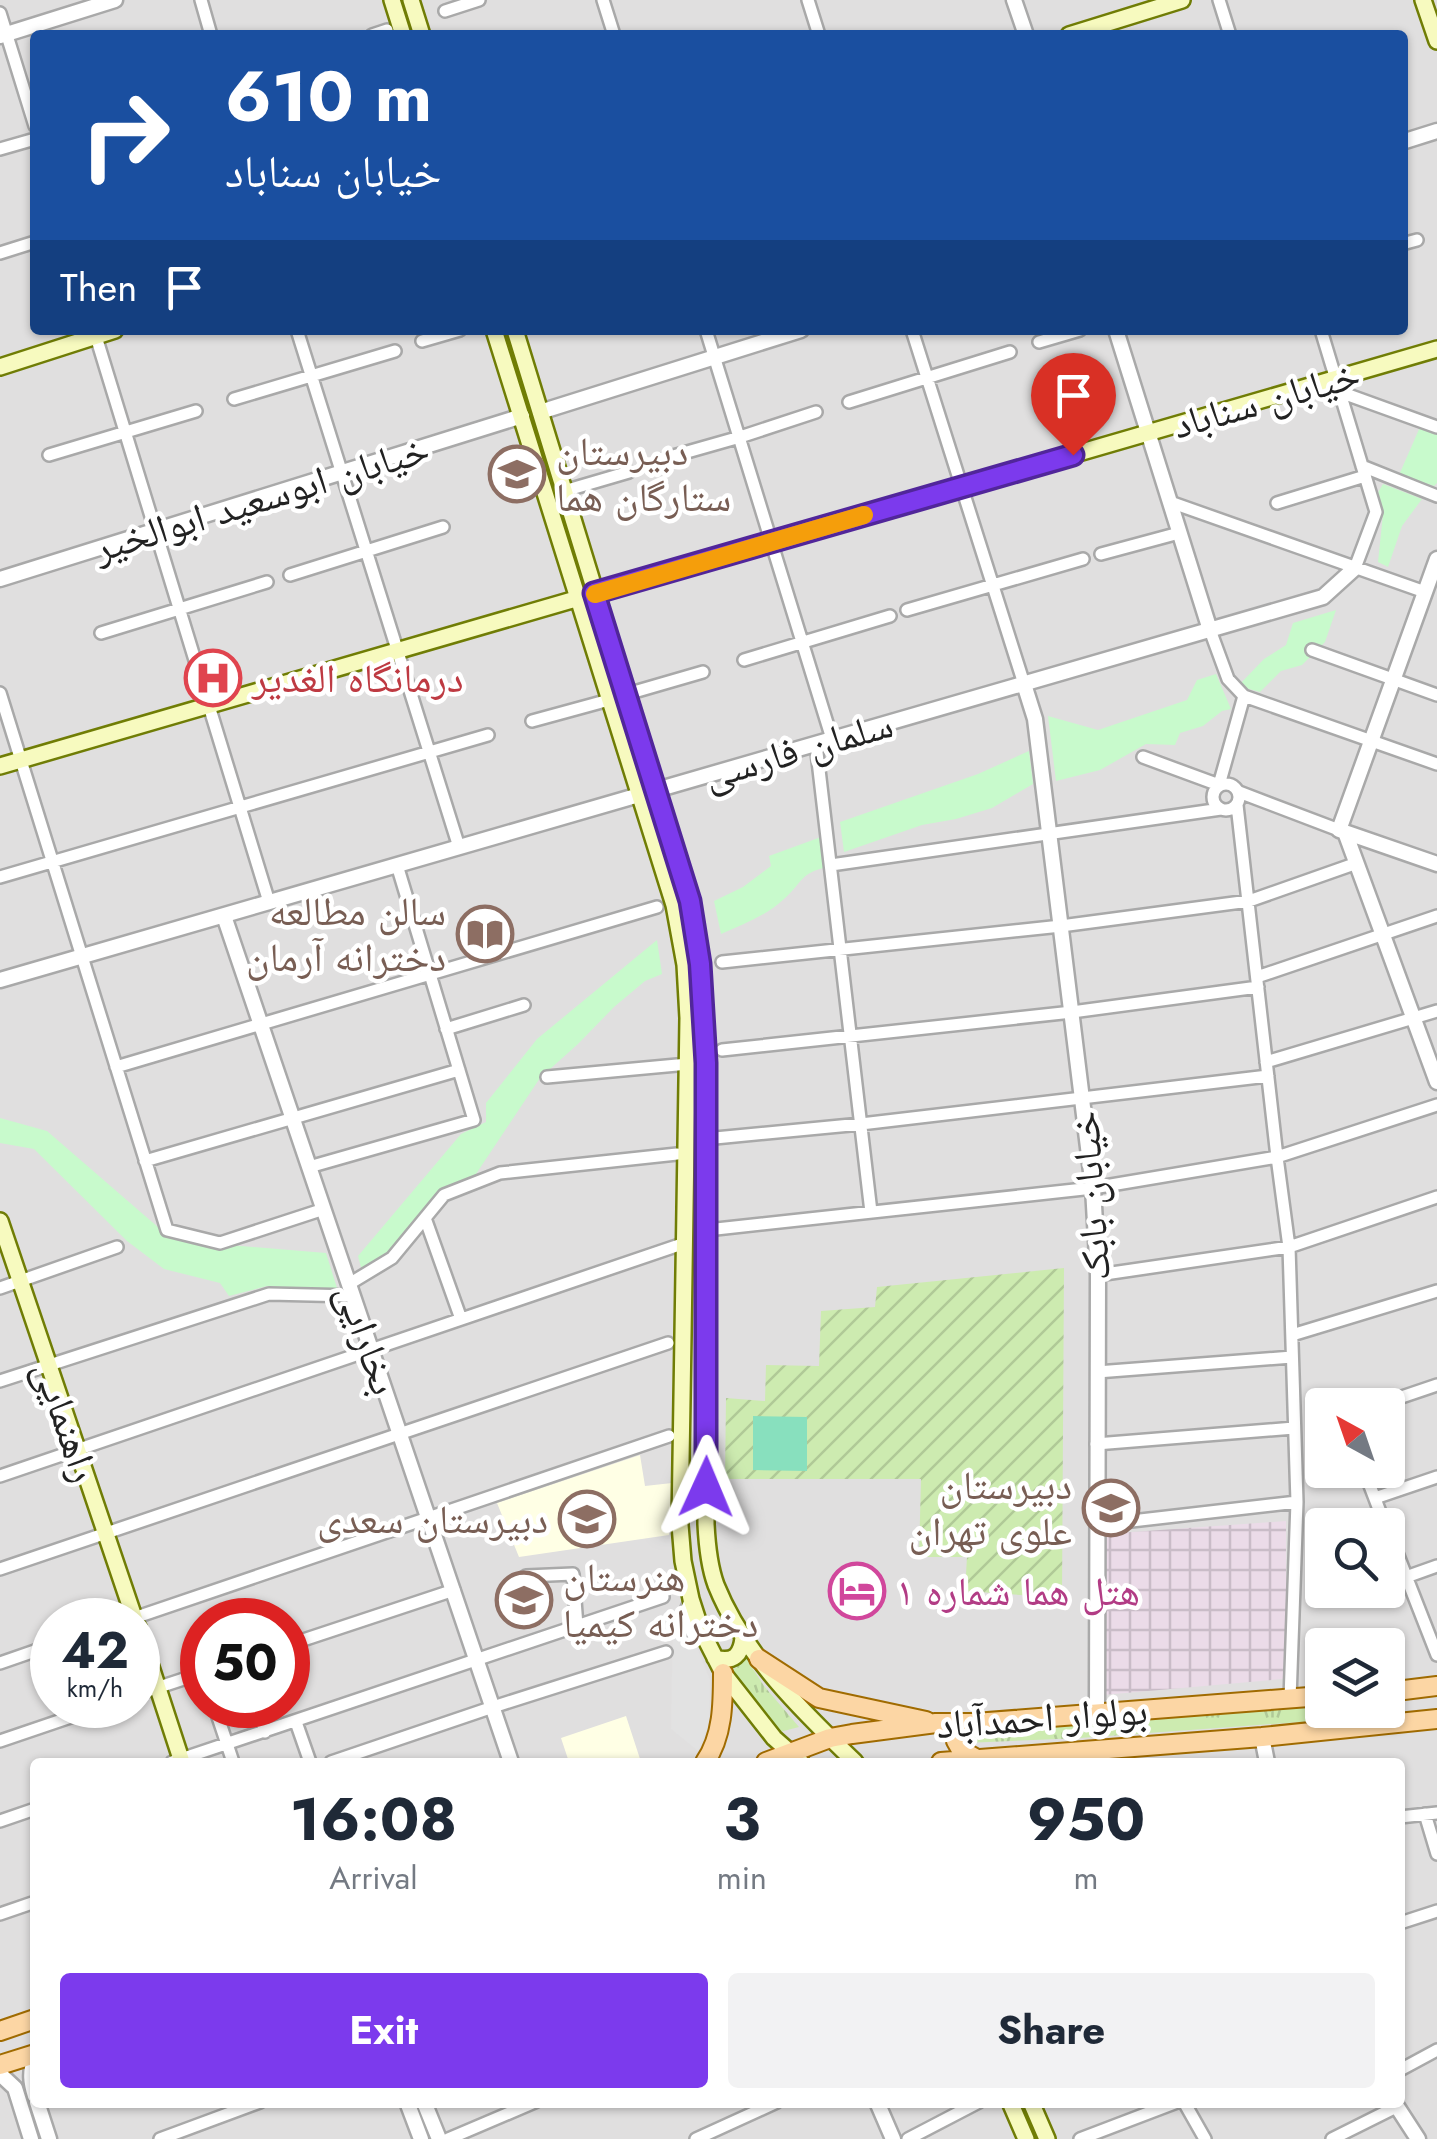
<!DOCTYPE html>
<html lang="en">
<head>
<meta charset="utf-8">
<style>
	:root { --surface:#fff; --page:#f2f2f3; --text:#1f2937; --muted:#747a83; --accent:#7c3aed }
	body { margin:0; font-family:Jost,"Noto Naskh Arabic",sans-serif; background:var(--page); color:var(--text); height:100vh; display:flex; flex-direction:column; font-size:38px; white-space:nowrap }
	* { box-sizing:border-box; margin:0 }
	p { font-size:32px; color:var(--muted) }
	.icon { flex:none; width:55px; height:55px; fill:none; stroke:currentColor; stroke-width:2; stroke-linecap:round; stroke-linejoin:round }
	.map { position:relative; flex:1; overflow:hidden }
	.sheet { position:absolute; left:30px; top:1758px; width:1375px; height:350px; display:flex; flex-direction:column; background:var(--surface); border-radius:10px; box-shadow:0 2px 8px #0004 }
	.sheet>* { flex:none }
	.banner { position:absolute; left:30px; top:30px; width:1378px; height:305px; border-radius:10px; box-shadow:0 2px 8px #0004; background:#1a4fa0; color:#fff; overflow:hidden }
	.needle { width:65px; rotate:320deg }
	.fabs { position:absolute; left:1305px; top:1388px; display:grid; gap:20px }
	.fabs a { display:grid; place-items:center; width:100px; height:100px; border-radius:10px; background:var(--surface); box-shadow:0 2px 8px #0004; font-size:50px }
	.speed { position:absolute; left:30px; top:1598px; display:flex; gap:20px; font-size:50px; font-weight:700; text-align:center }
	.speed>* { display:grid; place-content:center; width:130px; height:130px; border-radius:50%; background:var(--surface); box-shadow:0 2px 8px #0004; line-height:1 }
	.speed small { font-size:25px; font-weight:400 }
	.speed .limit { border:15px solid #d22; background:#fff; color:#111 }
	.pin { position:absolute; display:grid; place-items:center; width:85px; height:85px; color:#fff; margin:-102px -42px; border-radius:50% 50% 50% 0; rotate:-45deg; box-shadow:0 0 10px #0007 }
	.pin .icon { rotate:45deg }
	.me { position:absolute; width:110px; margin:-55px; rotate:1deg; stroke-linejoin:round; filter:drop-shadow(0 0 8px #0008) }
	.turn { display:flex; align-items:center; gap:35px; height:210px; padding:0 30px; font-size:45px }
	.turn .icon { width:130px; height:130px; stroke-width:2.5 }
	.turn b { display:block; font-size:70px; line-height:85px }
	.then { display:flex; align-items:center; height:95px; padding:0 30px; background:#0003; gap:20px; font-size:38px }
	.eta { display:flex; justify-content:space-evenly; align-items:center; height:170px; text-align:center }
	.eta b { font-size:60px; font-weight:700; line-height:70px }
	.cta { display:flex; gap:20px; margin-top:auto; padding:20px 30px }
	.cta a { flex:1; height:115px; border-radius:10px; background:var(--accent); color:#fff; font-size:40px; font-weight:700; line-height:115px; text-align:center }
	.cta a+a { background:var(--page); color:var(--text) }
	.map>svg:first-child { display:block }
	.residential { fill:#e0dfdf; fill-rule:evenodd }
	.industrial { fill:url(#industrial-grid) }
	.education { fill:#ffffe5 }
	.grass { fill:url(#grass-tufts) }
	.park { fill:#c8facc }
	.garden { fill:url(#garden-furrows) }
	.pitch { fill:#88e0be }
	.parking { fill:#e2e2e2 }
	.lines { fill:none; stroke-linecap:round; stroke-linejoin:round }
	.minor-casing { stroke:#a9a9a9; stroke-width:16 }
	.tertiary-casing { stroke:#a9a9a9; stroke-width:19 }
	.secondary-casing { stroke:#707d05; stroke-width:20 }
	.primary-casing { stroke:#a06b00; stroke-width:22 }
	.minor { stroke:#fff; stroke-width:11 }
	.tertiary { stroke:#fff; stroke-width:14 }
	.secondary { stroke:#f7fabf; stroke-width:15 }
	.primary { stroke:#fcd6a4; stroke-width:18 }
	.route-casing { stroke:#51269a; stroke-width:25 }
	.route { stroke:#7c3aed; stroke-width:18 }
	.slow { stroke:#f59e0b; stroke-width:18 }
	.labels { text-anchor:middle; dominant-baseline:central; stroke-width:9; stroke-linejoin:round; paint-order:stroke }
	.street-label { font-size:40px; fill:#222; stroke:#fff }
	.education-label { font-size:40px; fill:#785e54; stroke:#fff; text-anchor:end }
	.health-label { font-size:40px; fill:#be3a42; stroke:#fff; text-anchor:start }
	.hotel-label { font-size:40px; fill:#b23c85; stroke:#fff; text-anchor:start }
</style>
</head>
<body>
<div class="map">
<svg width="1437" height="2139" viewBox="0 0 1437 2139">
	<defs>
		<pattern id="industrial-grid" width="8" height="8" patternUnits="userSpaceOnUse" patternTransform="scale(2.5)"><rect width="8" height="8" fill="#ebdbe8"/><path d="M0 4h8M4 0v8" fill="none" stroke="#c9bcc7"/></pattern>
		<pattern id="grass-tufts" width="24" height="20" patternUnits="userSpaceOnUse" patternTransform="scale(2.5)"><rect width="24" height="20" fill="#cdebb0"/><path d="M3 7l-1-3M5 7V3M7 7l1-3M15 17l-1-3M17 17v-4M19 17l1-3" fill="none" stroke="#b0c997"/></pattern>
		<pattern id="garden-furrows" width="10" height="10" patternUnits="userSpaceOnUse" patternTransform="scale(2.5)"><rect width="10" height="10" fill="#cdebb0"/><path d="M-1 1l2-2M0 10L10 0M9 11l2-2" fill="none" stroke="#b0c997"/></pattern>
	</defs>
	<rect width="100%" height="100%" fill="#f2efe9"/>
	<path class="residential" d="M0,0H1437V2139H0ZM35,35H1402V330H35ZM1322,1405H1388V1470H1322ZM1322,1525H1388V1590H1322ZM52,1620H138V1705H52ZM202,1620H288V1705H202ZM1322,1645H1388V1710H1322ZM35,1762H1400V2102H35Z"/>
	<path class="industrial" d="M1286,1521V1676L1282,1679L1103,1695L1104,1534Z"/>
	<path class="education" d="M640,1455L645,1486L672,1483L669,1535L519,1557L497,1503Z
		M626,1716L641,1762H569L561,1738Z"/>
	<path class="grass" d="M744,1655L764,1686L799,1727L780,1732L741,1689L729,1670L736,1668Z
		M1388,1705L1389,1709L1384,1716L1080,1738L965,1743L967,1735L1047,1725L1322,1706V1710H1388Z"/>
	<path class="park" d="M1420,427L1437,432V483L1434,486L1399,475Z
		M1383,484L1422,499L1402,526L1388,567L1378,562L1383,514L1377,494Z
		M1336,610L1325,642L1302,665L1281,671L1260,692L1238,686L1264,659L1286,645L1293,623Z
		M1216,674L1231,709L1222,711L1203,726L1180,733L1175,745L1146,744L1100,770L1056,781L1048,716L1098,730L1187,700L1197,680Z
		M1029,751L1033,784L992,808L956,819L922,825L844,852L840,822L978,774Z
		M821,837L827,867C800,873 803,882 784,899C766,916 743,924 721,934L714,901L743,887L771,866L769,856Z
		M657,940L662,974L645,981L614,1007L578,1044L540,1078L474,1177L439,1194L392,1250L362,1271L358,1256L461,1134L486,1122V1103L537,1039Z
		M0,1118L47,1131L159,1228L181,1241L326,1253L337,1288L299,1289L267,1286L229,1296L220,1283L164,1269L127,1241L34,1149L0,1143Z"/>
	<path class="garden" d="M1064,1268L1062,1598L965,1591L967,1557H919L921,1479H725L726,1398L765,1401L766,1365L819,1366L821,1311L875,1307L877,1287Z"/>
	<path class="pitch" d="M753,1416L807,1417V1471L753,1470Z"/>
	<path class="parking" d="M684,1615L710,1680L709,1724L698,1751L671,1729L673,1620Z"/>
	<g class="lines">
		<g class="minor-casing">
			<path id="minor" d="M201,0L211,35
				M603,0L614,35
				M808,0L819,35
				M1219,0L1230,35
				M445,11L479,0
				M0,13L35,126
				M372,35L387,30
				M0,149L35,139
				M1402,244L1417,240
				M0,253L35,242
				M94,330L269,902
				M297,330L459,847
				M706,330L832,739
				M912,330L1024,684
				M1321,330L1376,512L1355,568
				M422,341L460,330
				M1039,342L1080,330
				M1340,392L1437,427
				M234,399L395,351
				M849,402L1010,352
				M49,455L196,411
				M666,458L740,437L816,412
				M1362,466L1437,496
				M564,491L629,472
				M1170,502L1425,592
				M1277,503L1365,476
				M1101,554L1179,533
				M290,575L443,527
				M907,610L1083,559
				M1210,630L1228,679L1244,696L1437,764
				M101,633L267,582
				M1312,650L1437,695
				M744,660L890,616
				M0,693L167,1230L220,1243L324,1209
				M627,694L703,672
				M532,721L609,700
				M816,744L871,1212
				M1143,757L1219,785L1244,696
				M1213 797a13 13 0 1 1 26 0a13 13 0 1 1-26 0Z
				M1239,792L1339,830
				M1237,805L1277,1157L1289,1247L1297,1502L1290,1699
				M831,865L1221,809
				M0,877L488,735
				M722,962L1061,926L1249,901L1357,863
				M1257,977L1437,916
				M446,1029L524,1005
				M722,1050L1072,1012L1258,987
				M1266,1062L1437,1011
				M116,1067L657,907
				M547,1077L688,1064
				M715,1138L861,1124L1268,1076
				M145,1161L459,1070
				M309,1167L474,1120L397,865
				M425,1218L461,1319
				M707,1230L1093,1188L1277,1157L1437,1105
				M1098,1275L1289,1247L1437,1197
				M349,1284L392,1258L444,1195L500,1173L677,1154
				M0,1288L117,1247
				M1292,1335L1437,1291
				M1097,1372L1292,1357
				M0,1381L269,1294L353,1296
				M1378,1405L1437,1385
				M1096,1444L1294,1428
				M1364,1470L1385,1525
				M0,1476L685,1243
				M1375,1498L1437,1477
				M1097,1525L1297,1502
				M1388,1530L1437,1655
				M0,1569L668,1343
				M526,1576L573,1574L577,1626
				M1406,1577L1437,1566
				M691,1599L684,1615L693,1635L701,1630
				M128,1620L669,1436
				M288,1645L454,1590
				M0,1663L52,1645
				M138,1694L202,1673
				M214,1705L233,1762
				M256,1705L265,1732
				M296,1722L310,1762
				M0,1741L106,1705
				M172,1762L663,1597
				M331,1762L493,1707L666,1652
				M1425,1814L1437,1854
				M1400,1817L1437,1813
				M0,1821L35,1809
				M0,1914L35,1902
				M1400,1923L1437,1911
				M1400,2070L1437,2050
				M1184,2102L1205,2139
				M160,2139L260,2102
				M448,2139L535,2102
				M696,2139L777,2102
				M908,2139L979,2102
				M1080,2139L1177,2102
				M1332,2139L1396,2107"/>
		</g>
		<g class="tertiary-casing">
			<path id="tertiary" d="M1014,0L1026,35
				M0,36L115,0
				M1402,142L1437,131
				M1116,330L1210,630
				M540,412L801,330
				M1437,559L1339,830L1437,864
				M0,579L522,416
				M1024,684L1035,719L1093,1188L1098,1275L1097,1712
				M1345,832L1437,1082
				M224,916L511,1762
				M0,980L1323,597L1355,568
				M1262,1737L1267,1762
				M35,2059C29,2072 31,2083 35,2096
				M0,2074L15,2088L31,2139
				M37,2102L49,2139
				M407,2102L421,2139
				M424,2102L439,2139
				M877,2102L893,2139
				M1394,2102L1418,2139"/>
		</g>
		<g class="secondary-casing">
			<path id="secondary" d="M392,0L403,35
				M411,0L422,35
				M1423,0L1437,41
				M1069,35L1182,0
				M494,330L674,905L685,965L688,1018L680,1525L683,1561L691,1599L701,1630L723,1673L774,1738L801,1762
				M515,330L690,901L700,963L705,1018L706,1524C707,1545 709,1566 716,1585C744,1655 802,1711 855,1762
				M0,367L115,330
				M0,766L1437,349
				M0,1221L135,1620
				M138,1627L182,1762
				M715,1658C734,1663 741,1655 743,1638
				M1010,2102L1026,2139
				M1031,2102L1047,2139"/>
		</g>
		<g class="primary-casing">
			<path id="primary" d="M759,1659L819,1698L926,1721
				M1388,1692L1437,1686
				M974,1724L960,1731L956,1741L961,1750L977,1759
				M705,1762C723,1736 723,1703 723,1673
				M766,1762L830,1738L852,1734L936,1723H975L1322,1696
				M941,1762L1262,1737L1437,1719
				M0,2031L35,2019
				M0,2065L35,2054"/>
		</g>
		<use href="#minor" class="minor"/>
		<use href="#tertiary" class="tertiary"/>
		<use href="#secondary" class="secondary"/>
		<use href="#primary" class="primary"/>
	</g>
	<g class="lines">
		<g class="route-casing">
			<path id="route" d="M706,1487V1063L700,964L690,901L594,593L1073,455"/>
		</g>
		<use href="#route" class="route"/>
		<path class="slow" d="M595,594L864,515"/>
	</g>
	<defs>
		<g id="school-ring" transform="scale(2.875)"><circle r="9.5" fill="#fff" stroke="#8d6e63" stroke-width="1.5"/><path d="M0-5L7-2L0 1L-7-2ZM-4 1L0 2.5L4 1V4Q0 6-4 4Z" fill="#8d6e63"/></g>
		<g id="hospital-ring" transform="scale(2.875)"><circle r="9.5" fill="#fff" stroke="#e0444e" stroke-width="1.5"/><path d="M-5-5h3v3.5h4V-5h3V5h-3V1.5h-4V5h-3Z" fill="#e0444e"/></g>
		<g id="library-ring" transform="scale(2.875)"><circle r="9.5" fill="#fff" stroke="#8d6e63" stroke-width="1.5"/><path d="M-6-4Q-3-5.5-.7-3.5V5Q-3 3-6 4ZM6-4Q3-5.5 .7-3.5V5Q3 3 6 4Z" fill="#8d6e63"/></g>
		<g id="hotel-ring" transform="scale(2.875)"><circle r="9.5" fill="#fff" stroke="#d1479c" stroke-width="1.5"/><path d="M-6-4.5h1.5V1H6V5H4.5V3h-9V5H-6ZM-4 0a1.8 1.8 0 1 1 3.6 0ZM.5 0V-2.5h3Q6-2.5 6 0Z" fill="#d1479c"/></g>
	</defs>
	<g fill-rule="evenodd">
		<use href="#school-ring" x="517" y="474"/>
		<use href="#hospital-ring" x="213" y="678"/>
		<use href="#library-ring" x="485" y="934"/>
		<use href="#school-ring" x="1111" y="1508"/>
		<use href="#school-ring" x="587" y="1519"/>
		<use href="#hotel-ring" x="857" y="1591"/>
		<use href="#school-ring" x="524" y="1600"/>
	</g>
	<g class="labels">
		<g class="street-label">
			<text transform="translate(1266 399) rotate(-16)">خیابان سناباد</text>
			<text transform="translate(261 498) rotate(-17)">خیابان ابوسعید ابوالخیر</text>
			<text transform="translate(798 749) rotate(-16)">سلمان فارسی</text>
			<text transform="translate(1090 1196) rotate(-94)">خیابان بابک</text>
			<text transform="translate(368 1339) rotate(71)">بخارایی</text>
			<text transform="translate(67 1421) rotate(71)">راهنمایی</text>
			<text transform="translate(1042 1717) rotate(-4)">بولوار احمدآباد</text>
		</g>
		<g class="education-label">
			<text x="556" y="451" text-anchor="start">دبیرستان<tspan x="556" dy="46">ستارگان هما</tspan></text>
			<text x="446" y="911">سالن مطالعه<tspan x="446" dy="46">دخترانه آرمان</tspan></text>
			<text x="1072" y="1485">دبیرستان<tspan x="1072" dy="46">علوی تهران</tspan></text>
			<text x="548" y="1519">دبیرستان سعدی</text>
			<text x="563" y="1577" text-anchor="start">هنرستان<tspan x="563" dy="46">دخترانه کیمیا</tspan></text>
		</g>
		<g class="health-label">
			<text x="252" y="678">درمانگاه الغدیر</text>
		</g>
		<g class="hotel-label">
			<text x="896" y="1591">هتل هما شماره ۱</text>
		</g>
	</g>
</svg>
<div class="fabs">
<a><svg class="needle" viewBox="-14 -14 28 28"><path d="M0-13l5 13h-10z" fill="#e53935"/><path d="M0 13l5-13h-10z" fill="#747a83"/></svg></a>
<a><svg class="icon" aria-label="search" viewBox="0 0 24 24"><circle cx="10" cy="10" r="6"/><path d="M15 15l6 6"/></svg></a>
<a><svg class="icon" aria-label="layers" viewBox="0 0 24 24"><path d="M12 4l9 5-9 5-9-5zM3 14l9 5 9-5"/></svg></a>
</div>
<div class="speed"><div>42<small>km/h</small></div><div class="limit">50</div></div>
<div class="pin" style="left:1073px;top:455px;background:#d93025"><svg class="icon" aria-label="arrive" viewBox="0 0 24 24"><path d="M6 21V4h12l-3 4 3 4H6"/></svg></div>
<svg class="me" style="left:706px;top:1487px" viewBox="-20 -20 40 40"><path d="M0-17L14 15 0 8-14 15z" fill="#7c3aed" stroke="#fff" stroke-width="4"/></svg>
<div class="banner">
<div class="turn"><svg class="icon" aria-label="right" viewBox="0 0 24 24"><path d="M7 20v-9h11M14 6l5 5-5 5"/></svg><div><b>610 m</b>خیابان سناباد</div></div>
<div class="then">Then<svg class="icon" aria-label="arrive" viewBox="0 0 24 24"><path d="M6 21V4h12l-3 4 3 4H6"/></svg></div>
</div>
<section class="sheet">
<div class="eta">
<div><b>16:08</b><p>Arrival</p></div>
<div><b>3</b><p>min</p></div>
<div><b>950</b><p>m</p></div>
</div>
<div class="cta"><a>Exit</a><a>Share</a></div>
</section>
</div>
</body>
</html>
